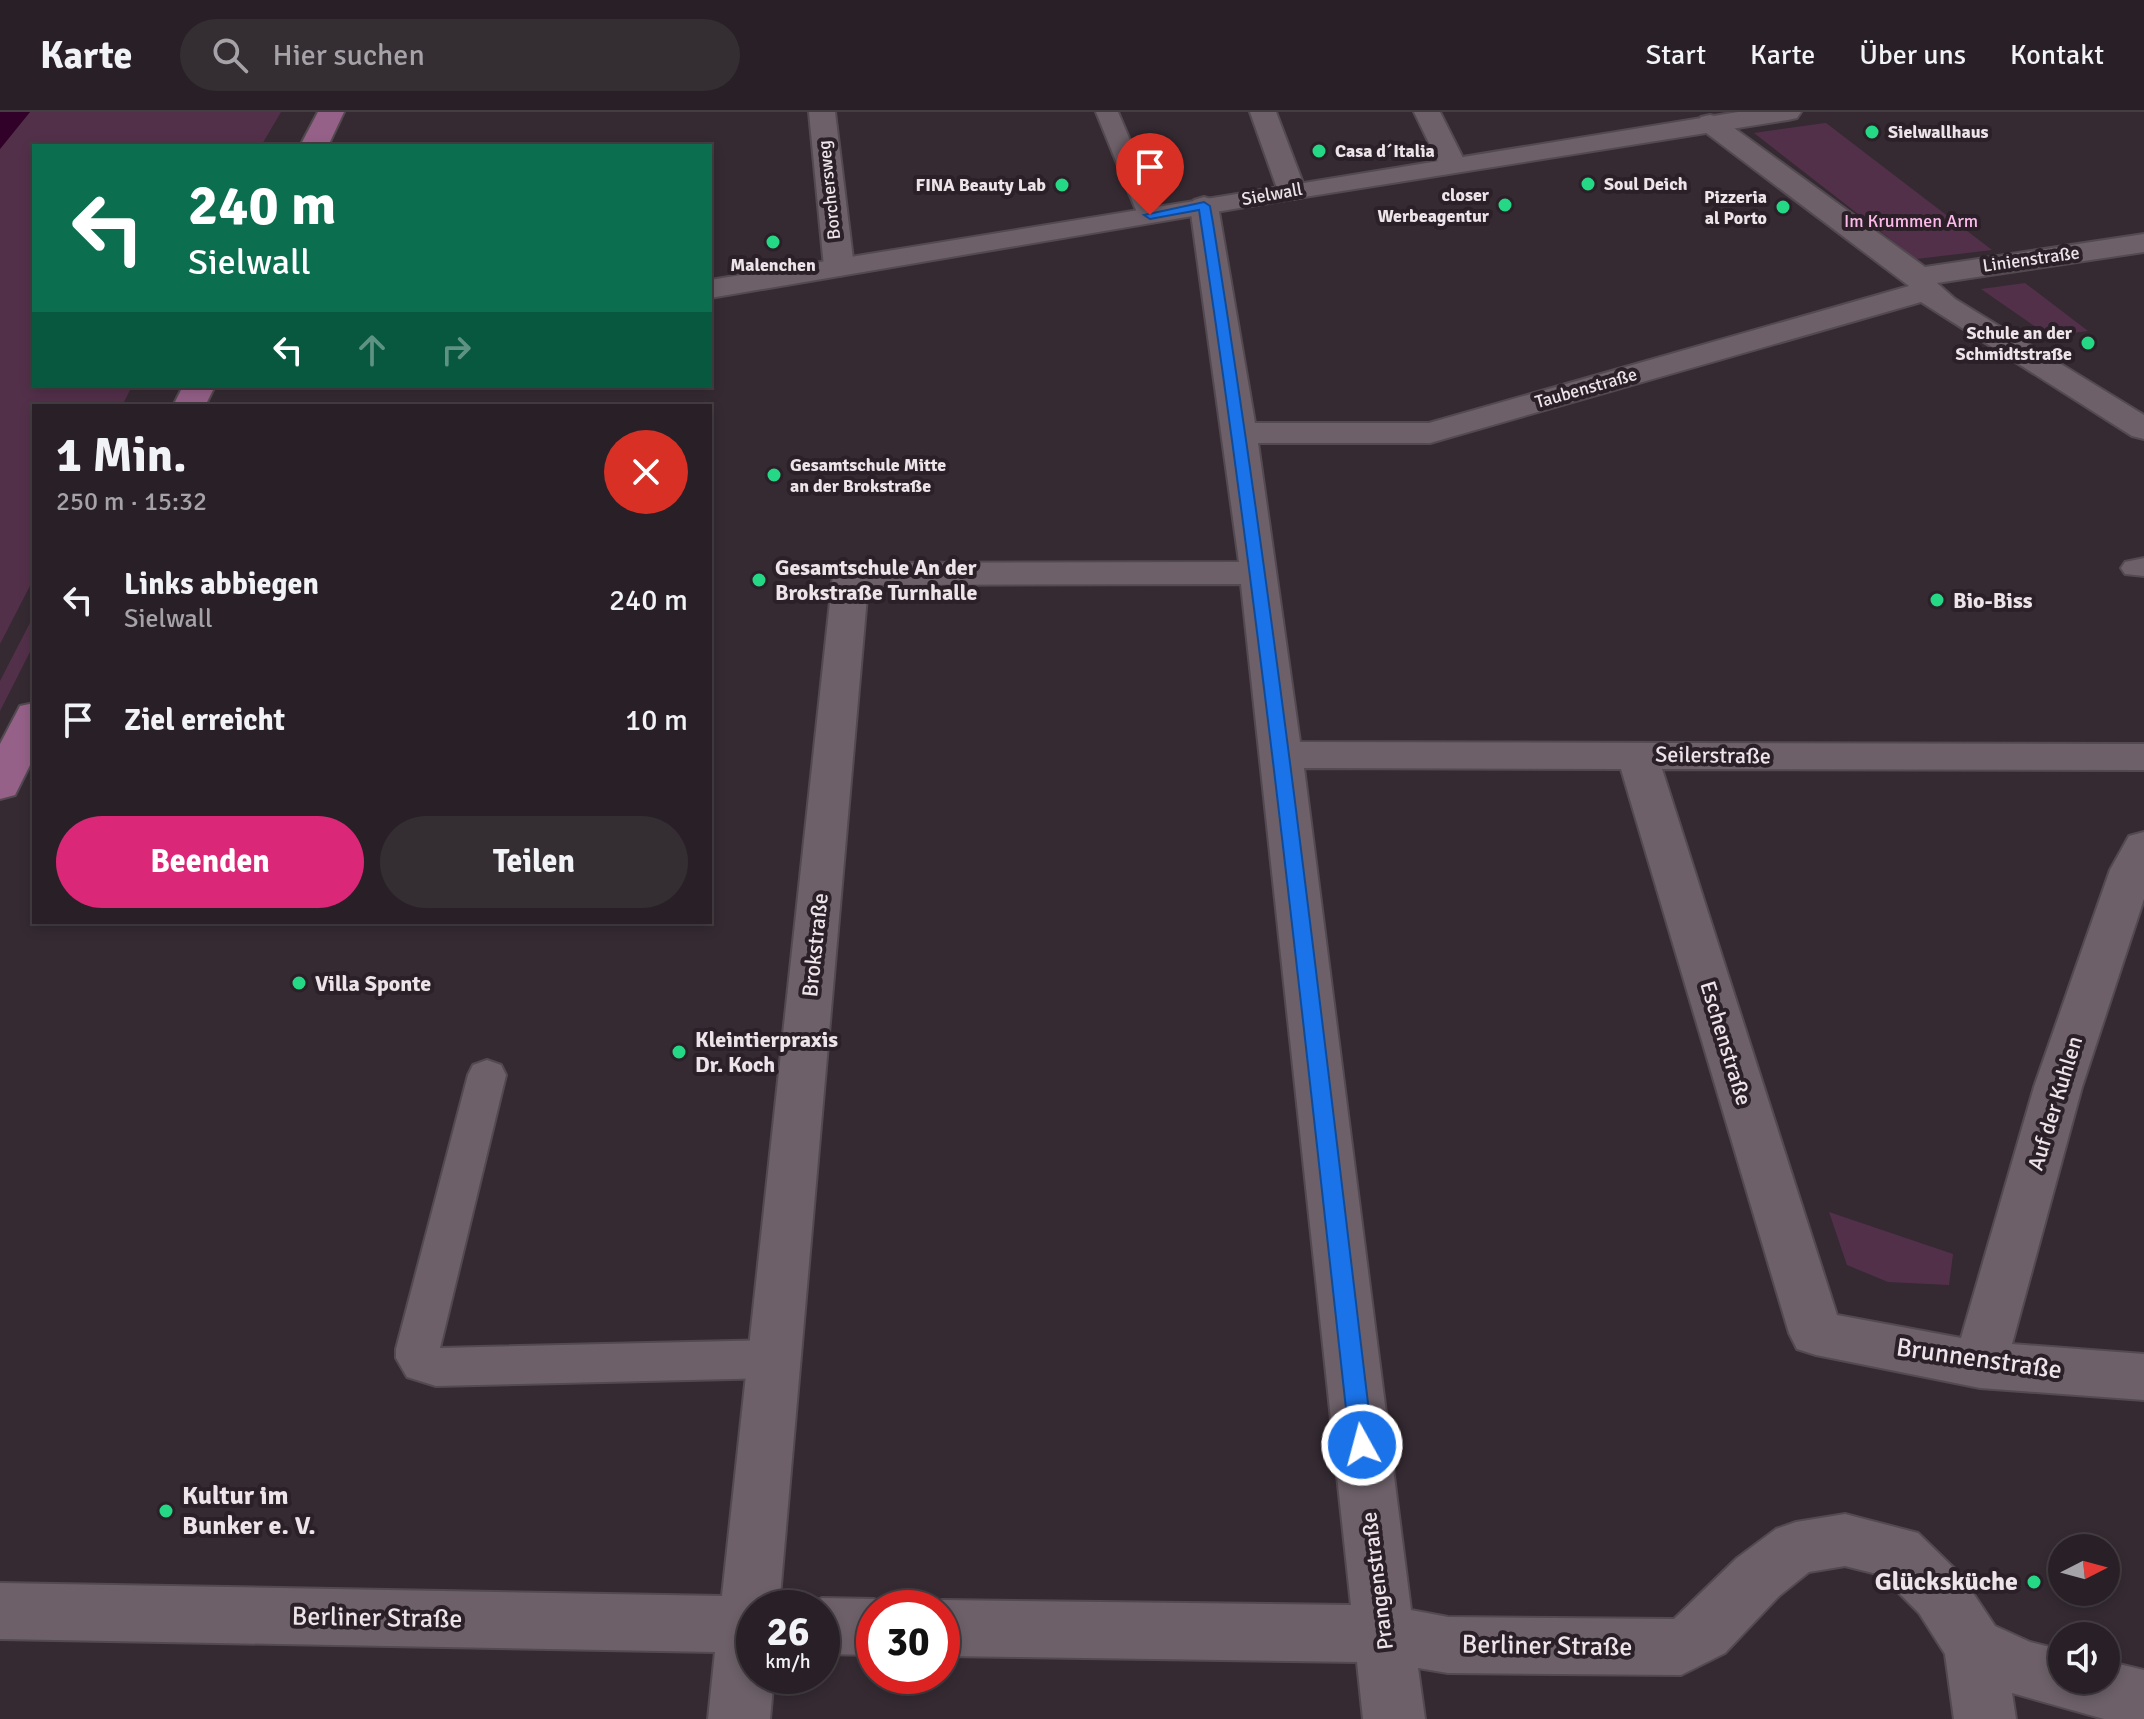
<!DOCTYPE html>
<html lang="de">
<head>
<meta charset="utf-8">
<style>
	:root { --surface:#282026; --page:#342d32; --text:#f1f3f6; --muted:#a5a3a7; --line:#443e43; --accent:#db2777 }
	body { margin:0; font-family:Signika,sans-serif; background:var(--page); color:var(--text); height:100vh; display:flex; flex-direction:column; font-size:30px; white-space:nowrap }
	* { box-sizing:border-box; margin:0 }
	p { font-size:26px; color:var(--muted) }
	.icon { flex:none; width:44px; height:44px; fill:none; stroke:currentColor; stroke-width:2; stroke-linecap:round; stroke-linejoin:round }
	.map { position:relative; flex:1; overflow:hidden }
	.sheet { position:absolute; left:32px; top:292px; width:680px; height:520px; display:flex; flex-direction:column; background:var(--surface); border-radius:0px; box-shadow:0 4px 12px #0003,0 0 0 2px var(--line) }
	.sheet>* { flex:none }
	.hud { position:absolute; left:32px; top:32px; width:680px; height:244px; border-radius:0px; box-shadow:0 4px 12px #0003,0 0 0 2px var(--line); background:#0b6e4f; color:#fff; overflow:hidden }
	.needle { width:52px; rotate:84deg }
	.buttons { position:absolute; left:2048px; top:1422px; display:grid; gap:16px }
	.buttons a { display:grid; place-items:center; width:72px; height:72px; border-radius:50%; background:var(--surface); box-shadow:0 4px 12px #0003,0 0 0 2px var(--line); font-size:40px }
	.speed { position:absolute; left:736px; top:1478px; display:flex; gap:16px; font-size:40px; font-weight:700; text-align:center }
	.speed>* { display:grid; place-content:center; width:104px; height:104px; border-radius:50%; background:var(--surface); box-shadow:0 4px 12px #0003,0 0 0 2px var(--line); line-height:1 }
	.speed small { font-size:20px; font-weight:400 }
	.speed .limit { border:12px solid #d22; background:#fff; color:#111 }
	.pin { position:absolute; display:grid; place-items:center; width:68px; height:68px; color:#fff; margin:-82px -34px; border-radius:50% 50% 50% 0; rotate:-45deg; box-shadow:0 0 8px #0007 }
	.pin .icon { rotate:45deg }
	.me { position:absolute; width:88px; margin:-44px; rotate:353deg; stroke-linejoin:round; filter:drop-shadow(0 0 6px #0008) }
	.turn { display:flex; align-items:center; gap:28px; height:168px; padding:0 24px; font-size:36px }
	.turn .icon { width:104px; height:104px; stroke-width:2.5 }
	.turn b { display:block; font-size:56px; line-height:68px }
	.lanes { display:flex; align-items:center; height:76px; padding:0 24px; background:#0003; justify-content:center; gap:40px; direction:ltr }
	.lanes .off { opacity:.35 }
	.round { display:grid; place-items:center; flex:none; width:84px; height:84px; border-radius:42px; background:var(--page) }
	.headline { display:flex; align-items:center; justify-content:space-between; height:136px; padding:0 24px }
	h1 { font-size:48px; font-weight:700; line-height:60px }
	.action { display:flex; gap:16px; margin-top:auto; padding:16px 24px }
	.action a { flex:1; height:92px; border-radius:48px; background:var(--accent); color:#fff; font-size:32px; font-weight:700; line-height:92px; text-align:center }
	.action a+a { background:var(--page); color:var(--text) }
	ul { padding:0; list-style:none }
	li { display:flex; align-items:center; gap:24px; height:120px; padding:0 24px }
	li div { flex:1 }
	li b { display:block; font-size:30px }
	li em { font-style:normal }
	header { display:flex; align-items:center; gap:48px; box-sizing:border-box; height:112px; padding:0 40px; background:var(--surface); border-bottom:2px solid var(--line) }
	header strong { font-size:38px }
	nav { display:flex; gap:44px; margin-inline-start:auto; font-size:28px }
	.search { width:560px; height:72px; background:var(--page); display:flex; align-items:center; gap:20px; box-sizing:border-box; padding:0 28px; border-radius:44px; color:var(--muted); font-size:30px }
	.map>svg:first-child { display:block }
	.green { fill:#53304a }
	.water { fill:#310129 }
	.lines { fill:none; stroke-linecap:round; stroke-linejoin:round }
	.service-casing { stroke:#534950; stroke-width:4 }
	.minor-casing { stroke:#534950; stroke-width:4 }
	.tertiary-casing { stroke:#534950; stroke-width:4 }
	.primary-casing { stroke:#534950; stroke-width:4 }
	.service { fill:#6d6069; fill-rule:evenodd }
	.minor { fill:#6d6069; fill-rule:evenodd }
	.tertiary { fill:#6d6069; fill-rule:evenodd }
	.primary { fill:#956188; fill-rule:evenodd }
	.route { fill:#1a73e8; stroke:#114b97; stroke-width:2 }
	.poi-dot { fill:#25d886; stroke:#2b2028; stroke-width:3 }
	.labels { text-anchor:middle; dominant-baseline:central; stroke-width:8; stroke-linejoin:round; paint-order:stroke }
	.far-poi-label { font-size:18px; font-weight:bold; fill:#ece4e9; stroke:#2b2028; text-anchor:start }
	.far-street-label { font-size:18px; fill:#ece4e9; stroke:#2b2028 }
	.far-park-label { font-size:18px; fill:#fcb9ea; stroke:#2b2028 }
	.poi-label { font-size:22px; font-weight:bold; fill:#ece4e9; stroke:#2b2028; text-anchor:start }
	.street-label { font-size:22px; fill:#ece4e9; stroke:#2b2028 }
	.near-street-label { font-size:26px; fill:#ece4e9; stroke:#2b2028 }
	.near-poi-label { font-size:26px; font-weight:bold; fill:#ece4e9; stroke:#2b2028; text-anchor:start }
</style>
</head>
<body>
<header>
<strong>Karte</strong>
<div class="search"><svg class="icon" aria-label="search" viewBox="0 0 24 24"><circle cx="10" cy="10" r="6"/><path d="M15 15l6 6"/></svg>Hier suchen</div>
<nav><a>Start</a><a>Karte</a><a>Über uns</a><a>Kontakt</a></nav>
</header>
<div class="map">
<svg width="2144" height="1607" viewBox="0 0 2144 1607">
	<rect width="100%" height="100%" fill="#352a32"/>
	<path class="green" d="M30,0H281L261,34H34V274H132L122,294H34V466L0,532V37Z
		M1825,11H1826L1992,138L1916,147L1754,21Z
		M2025,171L2088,219L2049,224L1981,177Z
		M34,503V532L0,599V569Z
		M1829,1100L1953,1142L1949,1173L1888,1170L1847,1153Z"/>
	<path class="water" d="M0,0H30L0,37Z"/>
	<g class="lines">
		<g class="service-casing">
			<path id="service" d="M1096,0H1118L1162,103L1158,108H1142L1138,103Z
				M2144,446V464L2125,462L2121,456L2125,450Z
				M487,948L501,953L506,963L440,1236L774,1228L790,1234L796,1247L790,1260L774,1266L436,1274L407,1265L396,1246V1237L468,963L473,953Z"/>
		</g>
		<g class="minor-casing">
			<path id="minor" d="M809,0H835L854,155L850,161L839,164L828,161L824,155Z
				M1250,0H1276L1306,79L1302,85L1292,87L1282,85L1278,79Z
				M1414,0H1440L1466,52L1462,58L1452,60L1442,58Z
				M1710,3L1719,5L1925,155L2144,122V140L1937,171L1955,187L2144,303V327L2132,324L1921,190L1430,331H1258L1300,630L2144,632V658L1662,657L1837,1203L1961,1226L2034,975L2110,758L2129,724L2144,720V787L2082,975L2012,1232L2144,1242V1288L1980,1276L1816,1243L1797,1237L1789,1221L1621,657L1304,656L1411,1498L1448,1505L1674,1507L1737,1446L1776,1417L1796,1410L1845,1402L1918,1421L1961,1463L1995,1514L2030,1530L2062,1538V1568H2106V1549L2144,1558V1607H2104L2012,1581L2016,1607H1954L1945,1542L1919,1501L1881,1463L1845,1454L1809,1460L1779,1484L1725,1541L1681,1563L1448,1561L1418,1556L1425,1607H1363L1357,1550L942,1544V1496H921L942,1488L1351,1493L1241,472L868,473L779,1496H754V1564H774L770,1607H708L715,1540L0,1527V1471L722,1484L833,462L838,454L851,451L1239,450L1190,94L1194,88L1204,85L1214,88L1218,94L1255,311H1429L1909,174L1701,17L1697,11L1701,5Z
				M822,1486L874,1487L895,1495L874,1496V1543L822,1542V1496H800Z"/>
		</g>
		<g class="tertiary-casing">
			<path id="tertiary" d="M1738,0H1801L1797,6L1788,8L1292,87L710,186V168Z"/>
		</g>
		<g class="primary-casing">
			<path id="primary" d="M318,0H344L328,34H300Z
				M183,274H215L205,294H173Z
				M34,591V645L15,683L0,687V632L20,594Z"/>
		</g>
		<use href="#service" class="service"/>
		<use href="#minor" class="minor"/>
		<use href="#tertiary" class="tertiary"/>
		<use href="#primary" class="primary"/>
	</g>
	<path class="route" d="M1204,90L1210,94L1213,111C1278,517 1324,925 1373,1333L1370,1341L1362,1343L1353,1341L1350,1333C1305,925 1262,517 1201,111L1199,98L1150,107L1144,103Z"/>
	<g class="poi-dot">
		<circle cx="1872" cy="20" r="8"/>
		<circle cx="1319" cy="39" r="8"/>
		<circle cx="1588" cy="72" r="8"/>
		<circle cx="1062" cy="73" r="8"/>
		<circle cx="1505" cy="93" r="8"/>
		<circle cx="1783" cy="95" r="8"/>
		<circle cx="773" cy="130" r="8"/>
		<circle cx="2088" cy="231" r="8"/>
		<circle cx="774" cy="363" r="8"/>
		<circle cx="759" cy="468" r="8"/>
		<circle cx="1937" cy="488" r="8"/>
		<circle cx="299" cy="871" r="8"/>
		<circle cx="679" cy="940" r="8"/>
		<circle cx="166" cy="1399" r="8"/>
		<circle cx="2034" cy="1470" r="8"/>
	</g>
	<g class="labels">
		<g class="far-poi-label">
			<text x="1888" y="20">Sielwallhaus</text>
			<text x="1335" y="39">Casa d´Italia</text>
			<text x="1604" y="72">Soul Deich</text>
			<text x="1046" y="73" text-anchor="end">FINA Beauty Lab</text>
			<text x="1489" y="83" text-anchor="end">closer<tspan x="1489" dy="21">Werbeagentur</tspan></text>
			<text x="1767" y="85" text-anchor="end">Pizzeria<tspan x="1767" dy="21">al Porto</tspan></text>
			<text x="773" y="153" text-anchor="middle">Malenchen</text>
			<text x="2072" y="221" text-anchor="end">Schule an der<tspan x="2072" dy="21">Schmidtstraße</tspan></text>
			<text x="790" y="353">Gesamtschule Mitte<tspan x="790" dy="21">an der Brokstraße</tspan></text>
		</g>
		<g class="far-street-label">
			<text transform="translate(829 78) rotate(-96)">Borchersweg</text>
			<text transform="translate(1272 82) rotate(-10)">Sielwall</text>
			<text transform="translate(2031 147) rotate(-8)">Linienstraße</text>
			<text transform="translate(1586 276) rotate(-16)">Taubenstraße</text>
		</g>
		<g class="far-park-label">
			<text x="1911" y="109">Im Krummen Arm</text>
		</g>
		<g class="poi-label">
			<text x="775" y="455">Gesamtschule An der<tspan x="775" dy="25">Brokstraße Turnhalle</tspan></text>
			<text x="1953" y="488">Bio-Biss</text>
			<text x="315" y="871">Villa Sponte</text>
			<text x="695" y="927">Kleintierpraxis<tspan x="695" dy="25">Dr. Koch</tspan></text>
		</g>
		<g class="street-label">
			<text transform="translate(1713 643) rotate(1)">Seilerstraße</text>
			<text transform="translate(815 833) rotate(-84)">Brokstraße</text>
			<text transform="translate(1726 931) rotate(73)">Eschenstraße</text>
			<text transform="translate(2055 991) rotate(-73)">Auf der Kuhlen</text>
			<text transform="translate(1377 1469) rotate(-97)">Prangenstraße</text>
		</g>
		<g class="near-street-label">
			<text transform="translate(1979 1247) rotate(8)">Brunnenstraße</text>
			<text transform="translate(377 1506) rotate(1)">Berliner Straße</text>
			<text transform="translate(1547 1534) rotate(1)">Berliner Straße</text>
		</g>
		<g class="near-poi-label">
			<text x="182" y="1384">Kultur im<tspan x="182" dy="30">Bunker e. V.</tspan></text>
			<text x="2018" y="1470" text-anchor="end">Glücksküche</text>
		</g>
	</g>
</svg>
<div class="buttons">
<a><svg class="needle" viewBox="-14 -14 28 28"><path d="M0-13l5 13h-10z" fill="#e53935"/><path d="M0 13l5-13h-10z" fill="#a5a3a7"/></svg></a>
<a><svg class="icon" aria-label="sound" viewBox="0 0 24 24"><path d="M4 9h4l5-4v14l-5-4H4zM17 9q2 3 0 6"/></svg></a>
</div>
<div class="speed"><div>26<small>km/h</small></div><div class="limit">30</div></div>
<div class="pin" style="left:1150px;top:103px;background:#d93025"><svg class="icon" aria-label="arrive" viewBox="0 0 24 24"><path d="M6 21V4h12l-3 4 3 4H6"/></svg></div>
<svg class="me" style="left:1362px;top:1333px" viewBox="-20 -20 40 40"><circle r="17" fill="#1a73e8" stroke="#fff" stroke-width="3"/><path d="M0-11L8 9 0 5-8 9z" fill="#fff"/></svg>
<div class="hud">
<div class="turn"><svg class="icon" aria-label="left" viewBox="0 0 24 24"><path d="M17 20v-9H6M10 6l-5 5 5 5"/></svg><div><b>240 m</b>Sielwall</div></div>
<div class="lanes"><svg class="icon" aria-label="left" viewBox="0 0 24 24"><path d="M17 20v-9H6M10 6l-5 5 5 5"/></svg><svg class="icon off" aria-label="ahead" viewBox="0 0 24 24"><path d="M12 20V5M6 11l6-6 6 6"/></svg><svg class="icon off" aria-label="right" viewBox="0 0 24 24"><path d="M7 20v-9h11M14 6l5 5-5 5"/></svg></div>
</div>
<section class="sheet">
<div class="headline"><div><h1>1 Min.</h1><p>250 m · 15:32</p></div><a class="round" style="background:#d93025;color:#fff"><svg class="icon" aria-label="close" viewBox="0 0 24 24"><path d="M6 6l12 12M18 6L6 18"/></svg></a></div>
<ul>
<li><svg class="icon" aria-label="left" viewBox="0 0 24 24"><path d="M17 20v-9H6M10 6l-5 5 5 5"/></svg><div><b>Links abbiegen</b><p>Sielwall</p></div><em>240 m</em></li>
<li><svg class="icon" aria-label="arrive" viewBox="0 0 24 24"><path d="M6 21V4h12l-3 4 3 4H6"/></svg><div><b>Ziel erreicht</b></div><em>10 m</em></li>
</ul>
<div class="action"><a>Beenden</a><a>Teilen</a></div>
</section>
</div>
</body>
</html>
